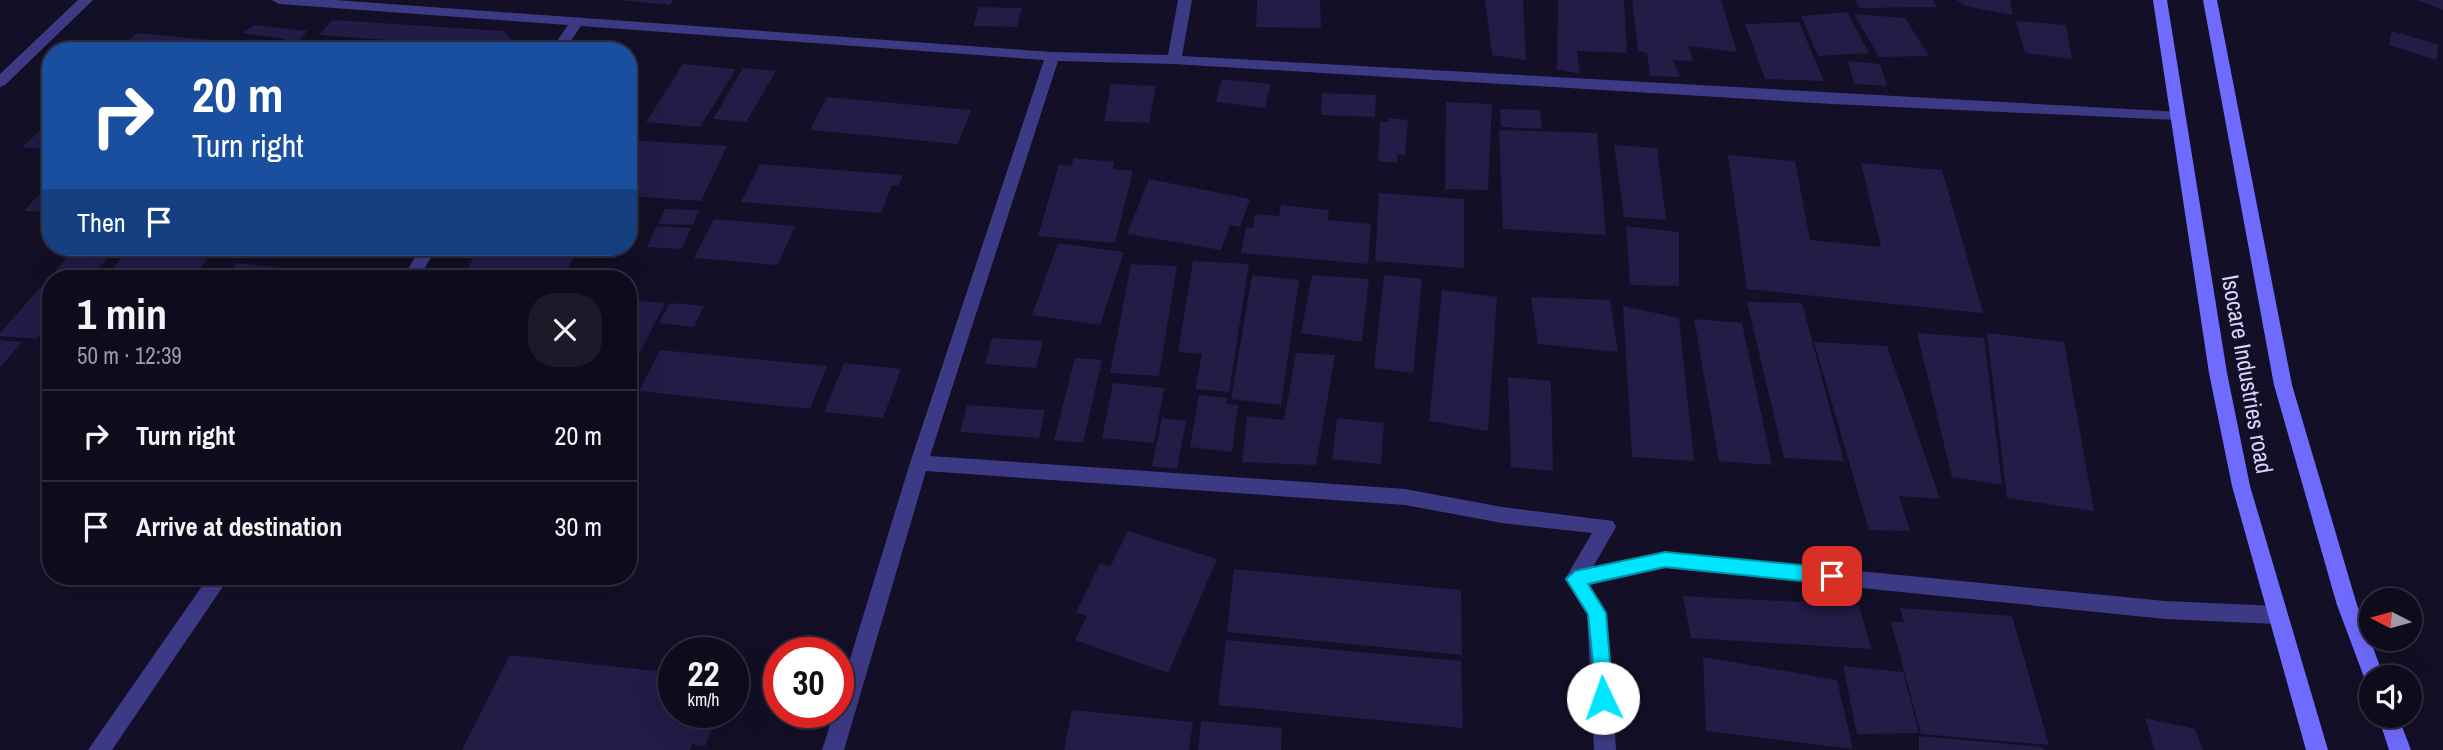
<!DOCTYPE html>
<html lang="en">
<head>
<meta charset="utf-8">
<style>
	:root { --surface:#0e0b1c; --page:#1c1929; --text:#f1f3f6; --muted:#9b9ba3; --line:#2e2b3b }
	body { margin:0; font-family:"Archivo Narrow",sans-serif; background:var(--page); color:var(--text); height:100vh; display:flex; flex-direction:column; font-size:26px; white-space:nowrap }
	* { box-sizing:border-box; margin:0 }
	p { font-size:23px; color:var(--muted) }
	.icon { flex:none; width:38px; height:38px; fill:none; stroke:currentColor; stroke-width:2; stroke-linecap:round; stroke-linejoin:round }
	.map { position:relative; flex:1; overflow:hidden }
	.sheet { position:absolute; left:42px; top:270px; width:595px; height:315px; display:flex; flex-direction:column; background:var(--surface); border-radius:28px; box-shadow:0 7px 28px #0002,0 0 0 2px var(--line) }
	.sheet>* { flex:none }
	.top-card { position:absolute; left:42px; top:42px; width:595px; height:214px; border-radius:28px; box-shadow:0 7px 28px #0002,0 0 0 2px var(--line); background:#1a4fa0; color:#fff; overflow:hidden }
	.needle { width:46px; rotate:276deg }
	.buttons { position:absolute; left:2359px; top:588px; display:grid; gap:14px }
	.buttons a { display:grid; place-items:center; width:63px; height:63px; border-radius:50%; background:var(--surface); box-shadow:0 7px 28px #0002,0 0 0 2px var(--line); font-size:35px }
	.speed { position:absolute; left:658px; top:637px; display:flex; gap:14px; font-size:35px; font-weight:700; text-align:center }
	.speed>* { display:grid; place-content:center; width:91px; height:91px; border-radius:50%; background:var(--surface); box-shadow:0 7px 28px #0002,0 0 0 2px var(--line); line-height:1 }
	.speed small { font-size:18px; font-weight:400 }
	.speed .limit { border:10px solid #d22; background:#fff; color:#111 }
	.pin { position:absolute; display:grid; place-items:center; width:60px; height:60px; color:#fff; margin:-30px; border-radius:14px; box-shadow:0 4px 10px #0006 }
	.me { position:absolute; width:77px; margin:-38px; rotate:357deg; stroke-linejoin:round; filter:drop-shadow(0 0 5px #0008) }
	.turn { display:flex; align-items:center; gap:24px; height:147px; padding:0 35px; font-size:32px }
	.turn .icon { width:91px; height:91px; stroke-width:2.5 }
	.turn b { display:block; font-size:49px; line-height:60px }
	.then { display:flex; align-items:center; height:66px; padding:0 35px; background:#0003; gap:14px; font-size:26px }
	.round { display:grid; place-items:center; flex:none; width:74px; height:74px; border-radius:28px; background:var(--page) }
	.summary { display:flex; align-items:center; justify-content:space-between; height:119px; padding:0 35px }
	h1 { font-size:42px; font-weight:800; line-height:52px }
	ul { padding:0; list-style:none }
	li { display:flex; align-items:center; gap:21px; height:91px; padding:0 35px; border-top:2px solid var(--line) }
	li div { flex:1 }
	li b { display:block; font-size:26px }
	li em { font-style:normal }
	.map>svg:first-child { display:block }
	.building { fill:#241b47 }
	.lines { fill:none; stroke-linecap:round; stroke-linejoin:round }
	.street { fill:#3d3a85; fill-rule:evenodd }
	.secondary { fill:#6f6bff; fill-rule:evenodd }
	.route { fill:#00e5ff; stroke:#0095a6; stroke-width:2 }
	.labels { text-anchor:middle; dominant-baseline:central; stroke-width:6; stroke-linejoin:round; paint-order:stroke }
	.street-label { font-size:24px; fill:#d9d4ff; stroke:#130f26 }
</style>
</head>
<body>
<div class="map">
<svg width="2443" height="750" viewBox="0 0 2443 750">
	<rect width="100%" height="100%" fill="#130f26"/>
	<path class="building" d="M619,0H673L670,5Z
		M1257,0H1320L1321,28L1256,27Z
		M1485,0H1523L1526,60L1492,55Z
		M1558,0H1624L1627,53L1577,51L1580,74L1557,69Z
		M1632,0H1721L1737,52L1688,46L1693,61L1672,60L1681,77L1650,76L1647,53L1638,51Z
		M1855,0H1933L1937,7L1860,8Z
		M1957,0H2010L2013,15L1965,6Z
		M2417,0H2443V10Z
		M978,7L1022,8L1017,27L974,26Z
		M1847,12L1869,53L1818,56L1801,16Z
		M1854,14L1905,18L1929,56L1879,57Z
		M333,20L504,31L520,49L480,51L483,47L319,35Z
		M2016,21L2066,25L2072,59L2025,53Z
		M1799,22L1824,81L1765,79L1745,24Z
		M254,25L307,31L291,51H273L285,39L242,33Z
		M2392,31L2439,45L2436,60L2389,45Z
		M137,33L275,46L271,51H117Z
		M313,43L367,48L365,51H306Z
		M1848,61L1880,64L1887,86L1854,84Z
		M683,64L736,69L700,127L646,122Z
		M743,68L776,71L746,122L713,119Z
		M1222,79L1271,84L1265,108L1216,102Z
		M1111,84L1156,86L1149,123L1104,121Z
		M1322,93L1376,95L1375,117L1321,115Z
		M827,97L971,110L958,144L810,130Z
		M1446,102L1492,104L1488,190L1445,189Z
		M1500,109L1540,110L1542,129L1501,127Z
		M1389,118L1408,120L1405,155H1397V163L1378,161L1380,122H1389Z
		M51,121V150L22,147Z
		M1499,130L1597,133L1606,235L1503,229Z
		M628,140L727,146L701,201L628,196Z
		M1614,145L1657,148L1666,220L1624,217Z
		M1728,155L1795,161L1810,240L1881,247L1861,163L1942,170L1983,313L1747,289Z
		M1074,158L1114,162L1113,169L1133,171L1115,243L1038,236L1059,164L1071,166Z
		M760,164L903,175L899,185H892L881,213L741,202Z
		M1149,179L1250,199L1240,227L1230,225L1221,250L1127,234Z
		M51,181V212L24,211Z
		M1379,193L1464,199V268L1375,261Z
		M1281,205L1329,210L1328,220L1371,224L1368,264L1241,253L1246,227L1253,228L1255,214L1279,216Z
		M665,209L699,210L693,225L658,224Z
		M714,219L795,226L778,265L694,258Z
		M657,226L691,228L682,249L647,247Z
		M1626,226L1679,232V286L1630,285Z
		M1058,243L1124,252L1100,325L1032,315Z
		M143,247H209L203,254Z
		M480,247H580L562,278L465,273Z
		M72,252L110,255L90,278H51V323L36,339L0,336V333Z
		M127,252L208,259L192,278H104Z
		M1193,261L1249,264L1229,392L1195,389L1202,354L1178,352Z
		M237,263L336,274L332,278H224Z
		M1131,264L1177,266L1159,376L1110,373Z
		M1252,275L1299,280L1281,405L1231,399Z
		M1312,275L1369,279L1362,342L1301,333Z
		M1384,275L1422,279L1413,373L1374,368Z
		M1442,290L1497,297L1488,431L1429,421Z
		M1531,297L1610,300L1618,352L1538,344Z
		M628,300L665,303L628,376Z
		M1747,302L1802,303L1844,461L1784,458Z
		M670,303L704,306L694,327L659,323Z
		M1623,306L1679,318L1694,461L1632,457Z
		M1694,319L1742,323L1772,465L1719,461Z
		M1917,333L1984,338L2002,485L1952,477Z
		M1987,333L2064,342L2094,511L2007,498Z
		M992,338L1043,341L1036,368L985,364Z
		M0,340L22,342L0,367Z
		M1814,342L1887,346L1940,499L1899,496L1910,531L1869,530Z
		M660,350L827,366L810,409L639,391Z
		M1296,353L1335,355L1316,465L1242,462L1247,416L1284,420Z
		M1075,358L1102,360L1083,443L1054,440Z
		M844,363L901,369L883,418L824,412Z
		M1508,377L1551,381L1553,471L1511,467Z
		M1113,383L1164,388L1154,443L1102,438Z
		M1199,395L1228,398L1226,404L1238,405L1232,452L1190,447Z
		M967,405L1045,410L1039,438L960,432Z
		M1162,418L1186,421L1177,469L1152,466Z
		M1337,418L1384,423L1381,464L1332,459Z
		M1128,531L1217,559L1168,673L1075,640L1087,616L1076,612L1100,563L1110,567Z
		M1234,569L1461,590L1462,655L1227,632Z
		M1683,596L1859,605L1871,649L1691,638Z
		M1900,608L2012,616L2049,745L1921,734L1891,622H1904Z
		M1226,640L1461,661L1463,728L1218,705Z
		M510,655L674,673V712H719L705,746L692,744L690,750H462Z
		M1703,657L1837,680L1853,749L1706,731Z
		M1843,666L1903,672L1919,733L1857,734Z
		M1072,710L1193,722L1189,750H1064Z
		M2145,718L2195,729L2203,750H2155Z
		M1201,721L1282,728L1281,750H1198Z
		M1919,736L2042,747L2043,750H1919Z"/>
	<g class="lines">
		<path class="street" d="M78,0H93L5,85L0,87V74Z
			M272,0H335L1052,52L1168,55L1178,0H1192L1182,56L2181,112V118L2176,120L1832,104L1174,64L1058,61L930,456L1405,489L1502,507L1613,521L1616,527L1593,567L1666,552L2165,601L2276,606L2283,609L2286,615L2283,621L2276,624L2165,619L1666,568L1590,585L1607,613L1616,750H1594L1587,615L1565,579L1592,533L1502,523L1405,505L926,471L844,750H822L834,712H838V698L910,463L1044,60L581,26L564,51H550L568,25L279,4Z
			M421,247H437L419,278H403Z
			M209,576H230L112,750H88Z"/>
		<path class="secondary" d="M2153,0H2167L2227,373L2250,486L2328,750H2306L2232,486L2209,373Z
			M2203,0H2217L2292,385L2357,605L2384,677H2371V685L2367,684L2364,677L2337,605L2274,385Z
			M2378,716H2398L2411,750H2389Z"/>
	</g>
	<path class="route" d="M1665,552L1832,568L1841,576L1832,584L1665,567L1588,584L1606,613L1613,698L1610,704L1603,707L1597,704L1588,614L1566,579L1575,571Z"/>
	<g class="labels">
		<g class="street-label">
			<text transform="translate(2248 374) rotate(80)">Isocare Industries road</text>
		</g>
	</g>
</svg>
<div class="buttons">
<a><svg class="needle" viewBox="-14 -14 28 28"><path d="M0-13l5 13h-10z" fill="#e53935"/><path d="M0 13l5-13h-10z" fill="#9b9ba3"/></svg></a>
<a><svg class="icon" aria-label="sound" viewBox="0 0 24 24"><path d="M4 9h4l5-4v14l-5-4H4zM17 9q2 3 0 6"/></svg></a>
</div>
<div class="speed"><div>22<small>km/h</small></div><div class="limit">30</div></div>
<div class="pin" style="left:1832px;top:576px;background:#d93025"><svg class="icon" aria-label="arrive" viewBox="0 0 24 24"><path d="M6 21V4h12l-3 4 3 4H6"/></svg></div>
<svg class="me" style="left:1603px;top:698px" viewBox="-20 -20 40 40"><circle r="19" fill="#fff"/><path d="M0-13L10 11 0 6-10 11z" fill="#00e5ff"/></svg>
<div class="top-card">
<div class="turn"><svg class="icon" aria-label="right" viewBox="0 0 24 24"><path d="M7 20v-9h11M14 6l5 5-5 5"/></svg><div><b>20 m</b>Turn right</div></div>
<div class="then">Then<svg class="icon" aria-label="arrive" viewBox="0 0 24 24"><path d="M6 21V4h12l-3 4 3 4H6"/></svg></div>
</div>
<section class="sheet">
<div class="summary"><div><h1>1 min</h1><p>50 m · 12:39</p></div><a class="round"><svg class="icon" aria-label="close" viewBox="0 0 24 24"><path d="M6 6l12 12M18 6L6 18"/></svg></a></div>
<ul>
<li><svg class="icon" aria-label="right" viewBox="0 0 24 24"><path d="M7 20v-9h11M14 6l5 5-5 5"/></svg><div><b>Turn right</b></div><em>20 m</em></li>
<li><svg class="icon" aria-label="arrive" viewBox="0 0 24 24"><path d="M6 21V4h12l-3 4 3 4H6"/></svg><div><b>Arrive at destination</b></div><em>30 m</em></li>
</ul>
</section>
</div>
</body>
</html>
